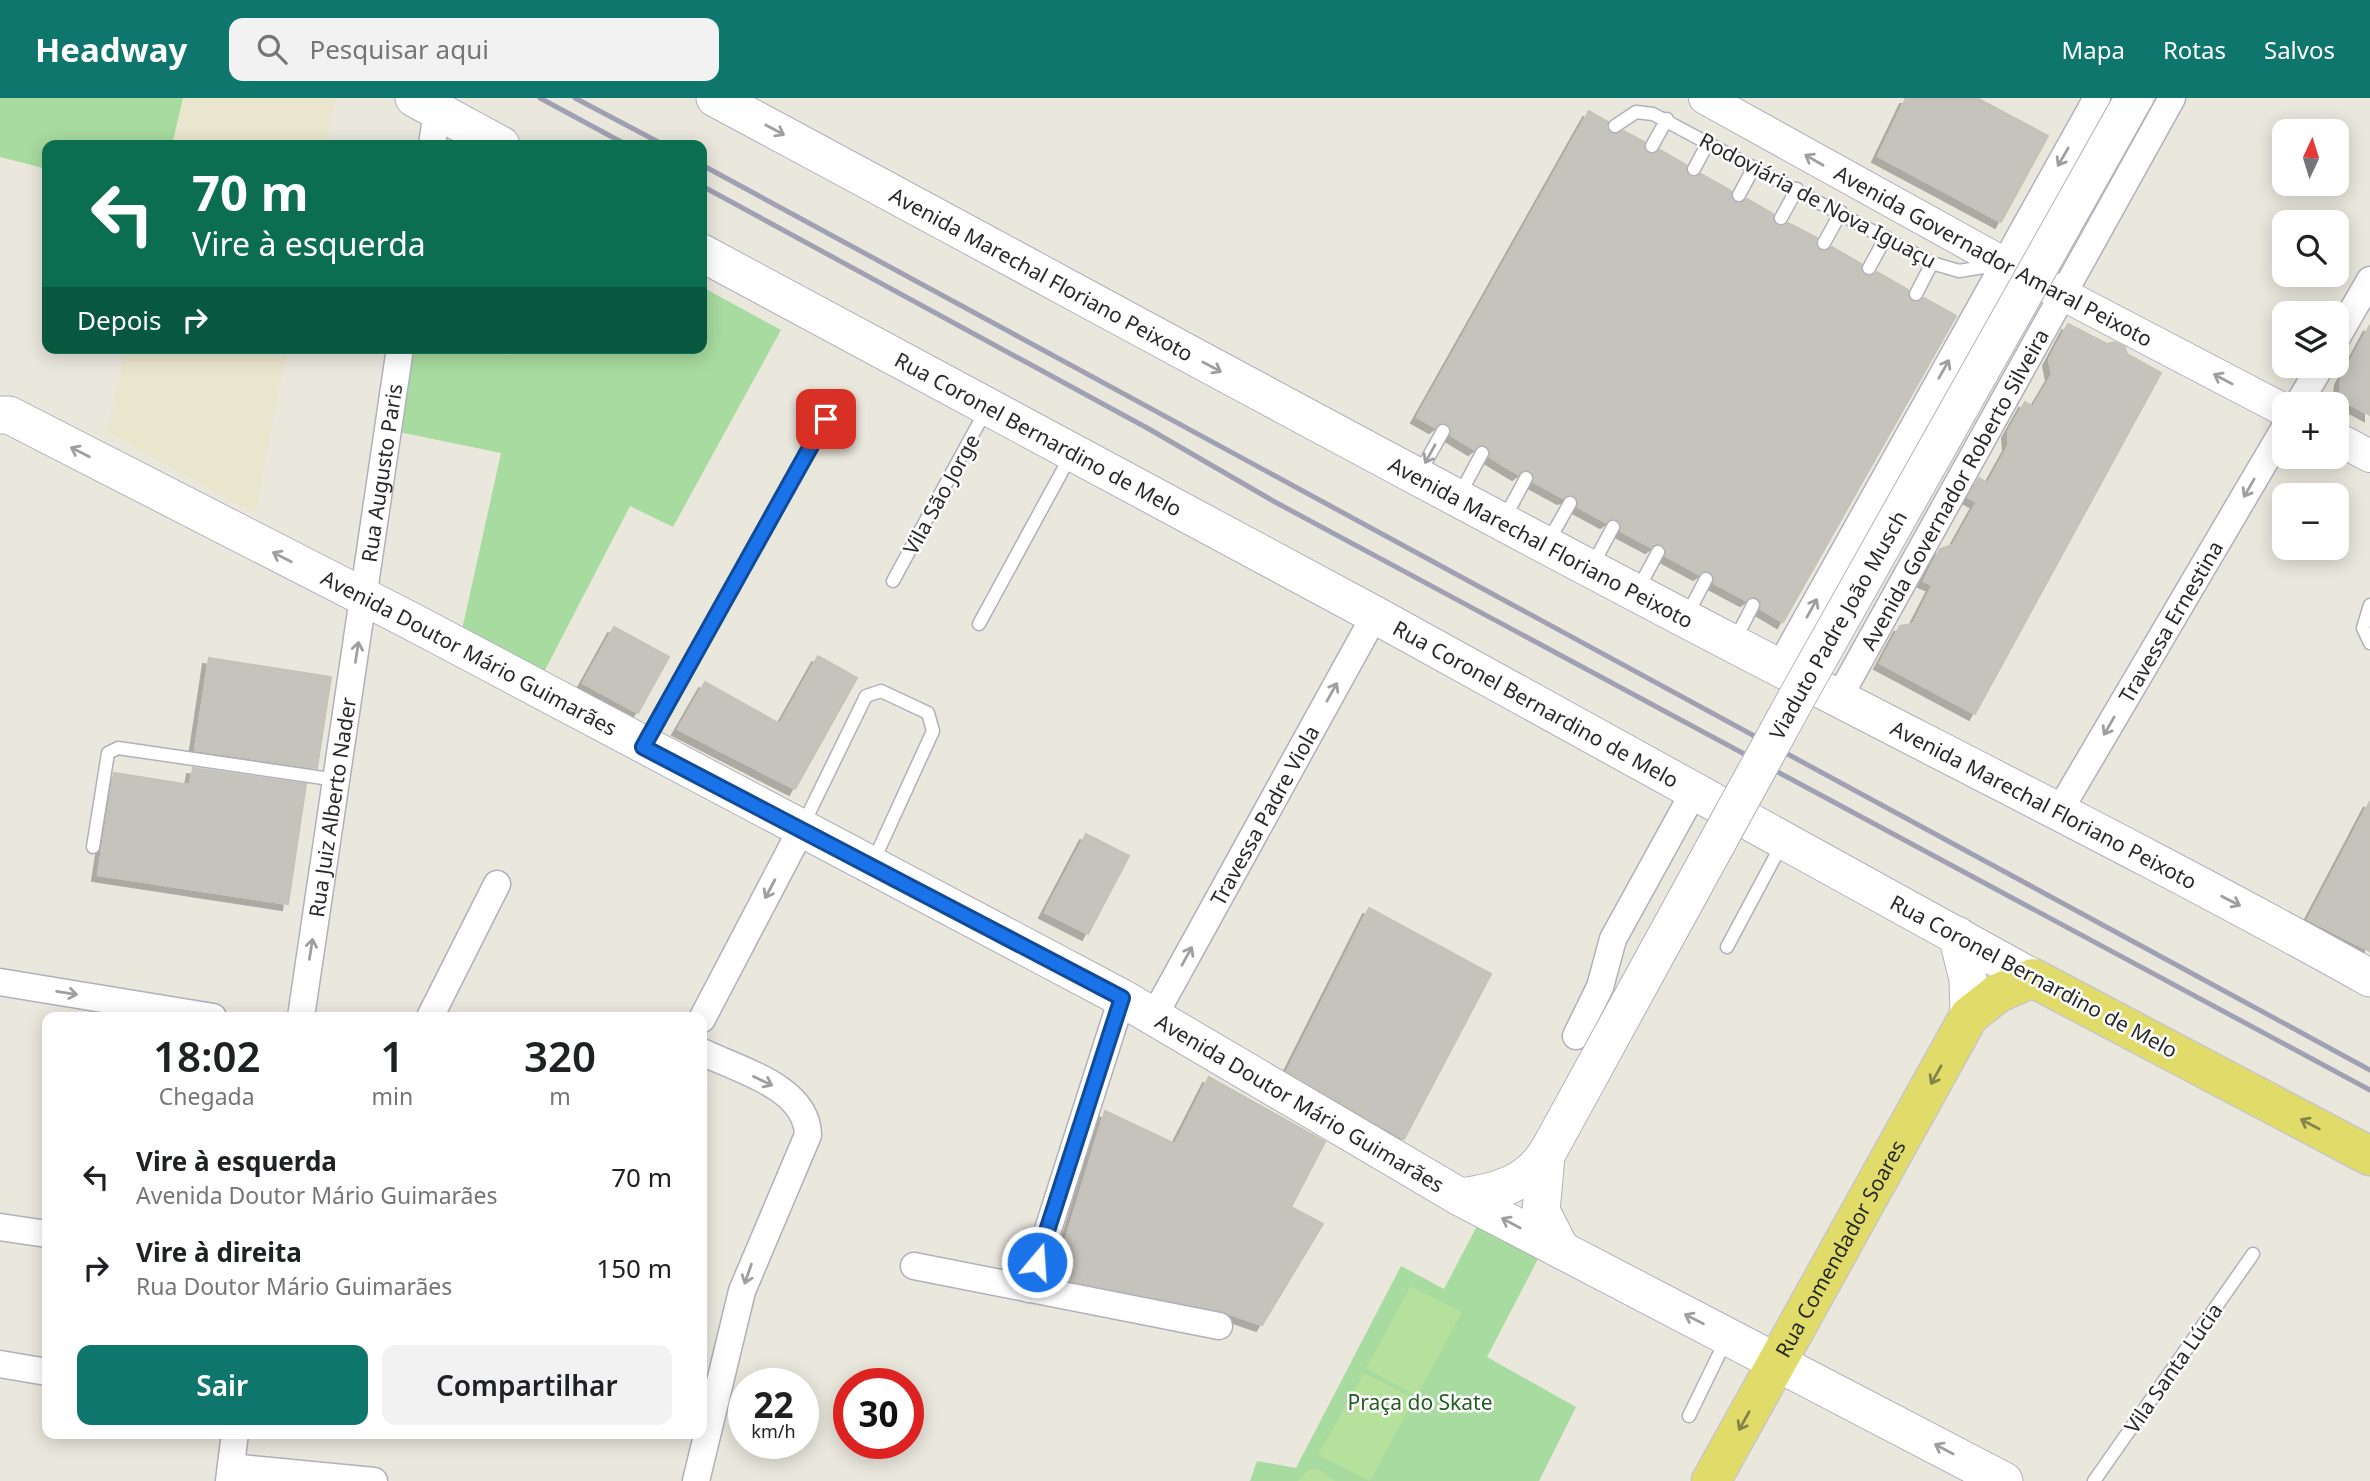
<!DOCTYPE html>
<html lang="pt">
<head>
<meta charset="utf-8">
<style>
	:root { --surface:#fff; --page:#f2f2f2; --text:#202124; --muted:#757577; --accent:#0f766e }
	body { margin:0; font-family:"Noto Sans",sans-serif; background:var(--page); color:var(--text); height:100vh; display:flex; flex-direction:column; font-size:26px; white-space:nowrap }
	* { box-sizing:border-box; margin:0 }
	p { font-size:23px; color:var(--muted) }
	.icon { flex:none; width:38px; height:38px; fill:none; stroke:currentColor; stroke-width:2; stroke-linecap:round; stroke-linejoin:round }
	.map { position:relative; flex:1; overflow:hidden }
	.drawer { position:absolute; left:42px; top:914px; width:665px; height:427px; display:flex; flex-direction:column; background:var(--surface); border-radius:14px; box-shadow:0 4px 18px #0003 }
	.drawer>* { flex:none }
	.guide { position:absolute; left:42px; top:42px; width:665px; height:214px; border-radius:14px; box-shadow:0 4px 18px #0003; background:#0b6e4f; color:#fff; overflow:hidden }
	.needle { width:46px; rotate:4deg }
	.tools { position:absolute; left:2272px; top:21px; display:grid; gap:14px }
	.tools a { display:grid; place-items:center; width:77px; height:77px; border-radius:14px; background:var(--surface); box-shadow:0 4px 18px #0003; font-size:35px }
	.speed { position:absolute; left:728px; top:1270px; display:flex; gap:14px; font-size:35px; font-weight:700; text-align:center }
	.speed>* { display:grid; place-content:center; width:91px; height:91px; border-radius:50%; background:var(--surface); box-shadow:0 4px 18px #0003; line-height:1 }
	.speed small { font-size:18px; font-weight:400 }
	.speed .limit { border:10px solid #d22; background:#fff; color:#111 }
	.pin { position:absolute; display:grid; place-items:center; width:60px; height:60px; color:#fff; margin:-30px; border-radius:14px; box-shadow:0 4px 10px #0006 }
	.me { position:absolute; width:77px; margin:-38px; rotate:18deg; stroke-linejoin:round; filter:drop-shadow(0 0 5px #0008) }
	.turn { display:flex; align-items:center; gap:24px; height:147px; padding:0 35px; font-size:32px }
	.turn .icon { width:91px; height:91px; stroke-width:2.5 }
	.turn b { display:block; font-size:49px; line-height:60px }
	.then { display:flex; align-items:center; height:66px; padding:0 35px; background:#0003; gap:14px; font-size:26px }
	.eta { display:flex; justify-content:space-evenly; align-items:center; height:119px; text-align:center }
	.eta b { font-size:42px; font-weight:600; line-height:49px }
	.button { display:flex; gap:14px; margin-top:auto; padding:14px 35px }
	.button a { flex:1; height:80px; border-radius:14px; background:var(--accent); color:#fff; font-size:28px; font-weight:600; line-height:80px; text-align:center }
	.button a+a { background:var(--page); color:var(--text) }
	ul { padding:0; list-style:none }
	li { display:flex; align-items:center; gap:21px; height:91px; padding:0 35px }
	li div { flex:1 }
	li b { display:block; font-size:26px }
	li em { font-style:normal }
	header { display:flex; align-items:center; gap:42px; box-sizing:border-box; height:98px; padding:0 35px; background:var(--accent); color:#fff }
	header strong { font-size:33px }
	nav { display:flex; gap:38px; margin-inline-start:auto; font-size:24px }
	.search { width:490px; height:63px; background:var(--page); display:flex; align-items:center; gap:18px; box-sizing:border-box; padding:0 24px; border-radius:14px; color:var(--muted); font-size:26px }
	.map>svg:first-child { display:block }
	.education { fill:#eae6ce }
	.green { fill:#a8db9f }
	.pitch { fill:#b6e19c }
	.building { fill:#c6c3bc; stroke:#c5c3b7; stroke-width:2; filter:url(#shadow) }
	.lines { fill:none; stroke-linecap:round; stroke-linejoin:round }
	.service-casing { stroke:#b0b0bc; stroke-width:15 }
	.minor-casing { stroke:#b0b0bc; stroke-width:29 }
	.tertiary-casing { stroke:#b0b0bc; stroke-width:34 }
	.secondary-casing { stroke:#b0b0bc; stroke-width:39 }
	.primary-casing { stroke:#c7c7c7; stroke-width:41 }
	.service { stroke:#fff; stroke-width:12 }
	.minor { stroke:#fff; stroke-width:26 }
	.tertiary { stroke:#fff; stroke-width:32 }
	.secondary { stroke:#fff; stroke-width:37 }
	.primary { stroke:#e1dc6a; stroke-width:38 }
	.rail { stroke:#a1a0b2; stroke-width:5 }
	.secondary-bridge-casing { stroke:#b0b0bc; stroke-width:39; stroke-linecap:butt }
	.secondary-bridge { stroke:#fff; stroke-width:37 }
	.oneway { stroke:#9f9f9f }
	.oneway2 { stroke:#85824a }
	.route-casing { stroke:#114b97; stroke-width:18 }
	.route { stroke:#1a73e8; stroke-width:12 }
	.labels { text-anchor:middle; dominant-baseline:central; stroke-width:5; stroke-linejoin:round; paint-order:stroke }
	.street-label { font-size:21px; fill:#292929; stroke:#fff }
	.park-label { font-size:21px; fill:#225e21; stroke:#fff }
</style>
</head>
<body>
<header>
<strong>Headway</strong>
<div class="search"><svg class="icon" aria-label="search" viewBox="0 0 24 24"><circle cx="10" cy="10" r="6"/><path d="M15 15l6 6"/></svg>Pesquisar aqui</div>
<nav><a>Mapa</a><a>Rotas</a><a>Salvos</a></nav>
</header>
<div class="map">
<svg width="2370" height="1383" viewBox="0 0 2370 1383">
	<defs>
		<filter id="shadow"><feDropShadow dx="-6" dy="6" stdDeviation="0" flood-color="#0004"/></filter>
	</defs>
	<rect width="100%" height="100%" fill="#eae7dd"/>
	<path class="education" d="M183,0H335L326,47H172Z
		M126,250H287L255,416L107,334Z"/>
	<path class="green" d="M0,0H183L172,47H47V71L0,59Z
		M702,189L781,232L673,429L630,408L545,572L462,532L501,355L399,334L415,250H496L509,257L512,250H702Z
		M1478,1126L1539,1159L1487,1259L1576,1309L1539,1383H1250L1257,1363L1296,1370L1401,1168L1444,1191Z"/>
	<path class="pitch" d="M1411,1188L1462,1214L1417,1298L1366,1270Z
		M1364,1275L1414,1301L1370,1383L1318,1357Z
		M1318,1371L1335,1383H1298L1308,1372Z"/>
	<path class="building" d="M1906,0H1977L2048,38L2001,124L1878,58Z
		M1589,13L1608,24L1606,29L1611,35L1624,33L1644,44L1647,55L1653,57L1660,52L1686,67L1689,78L1695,80L1701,76L1731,93L1734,104L1740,106L1747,101L1773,116L1776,127L1782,129L1788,125L1817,140L1819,152L1825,154L1832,149L1861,166L1864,177L1870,179L1877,174L1908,192L1911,203L1917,205L1924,200L1956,218L1783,524L1761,511L1758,500L1752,498L1746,502L1714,485L1711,474L1705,472L1699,476L1666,458L1663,447L1657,445L1651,449L1621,433L1618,422L1612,420L1606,424L1578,409V401L1574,397L1563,400L1534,384L1531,373L1525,371L1518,376L1490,359L1487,348L1481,346L1474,351L1451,337L1448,326L1442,324L1435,329L1417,319Z
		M2068,226L2107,246L2114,244L2125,249L2127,256L2161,275L1975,616L1880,565L1900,528L1913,526L1933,487L1924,483L1940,451L1953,447L1977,404L1968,399L1979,380L1988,385L2009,347L2008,334L2025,304L2033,309L2052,277L2049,262Z
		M2370,227V317L2344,303L2340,290L2341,281Z
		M614,529L669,559L638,615L583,585Z
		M818,558L857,580L795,691L678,631L705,584L780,626Z
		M209,560L331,579L317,670L195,652Z
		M193,670L306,686L288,806L98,777L114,675L190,687Z
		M2370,703V853L2308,821Z
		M1086,736L1129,758L1088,836L1045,814Z
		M1369,810L1491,876L1404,1041L1287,973Z
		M1209,979L1325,1044L1291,1109L1323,1126L1262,1227L1222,1213L1054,1180L1105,1013L1175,1046Z"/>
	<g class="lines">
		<g class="service-casing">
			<path id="service" d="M1615,28L1636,14L1653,16L1932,165L1959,173L1996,167
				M1652,48L1667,21
				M1694,71L1709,43
				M1739,97L1754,69
				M1781,120L1797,91
				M1824,145L1841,114
				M1869,170L1886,139
				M1916,196L1932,165
				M1419,376L1443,333
				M1459,398L1482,355
				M1503,423L1526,380
				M1548,444L1570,405
				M1592,468L1613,429
				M893,483L986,312
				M1637,493L1658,454
				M2370,507L2363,530L2370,545
				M1687,517L1706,481
				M979,526L1071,357
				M1734,544L1753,507
				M645,646L826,321
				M803,727L866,598L881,593L928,615L933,633L873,764
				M93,749L108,655L118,650L337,682
				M1727,849L1783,744
				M1689,1318L1726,1242
				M2094,1383L2253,1156"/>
		</g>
		<g class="minor-casing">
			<g id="minor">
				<path d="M432,47L437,13"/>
				<path d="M2336,241L2370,182"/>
				<path d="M2298,306L2321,268"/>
				<path d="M1779,570L2097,0"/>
				<path id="s1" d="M1838,601L2172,0"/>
				<path id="s2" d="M2058,715L2284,331"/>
				<path d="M0,884L213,919"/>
				<path id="s3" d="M1154,918L1375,517"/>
				<path id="s4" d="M301,919L400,250"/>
				<path d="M430,919L497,786"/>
				<path d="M702,921L802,730"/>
				<path d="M1576,938L1600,889L1613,841L1695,692"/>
				<path d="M0,1129L47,1136"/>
				<path d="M914,1168L1219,1228"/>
				<path d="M1029,1191L1122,900"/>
				<path d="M0,1266L47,1274"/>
				<path d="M231,1369L374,1383"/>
				<path d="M229,1383L235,1335"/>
				<path d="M696,1383L742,1193L808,1037C807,989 739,972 702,954"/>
			</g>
		</g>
		<g class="tertiary-casing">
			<g id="tertiary">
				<path id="s5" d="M1705,0L2003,165L2284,312"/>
				<path d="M2336,340L2370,358"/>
			</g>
		</g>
		<g class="secondary-casing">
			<g id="secondary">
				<path d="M414,0L501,47"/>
				<path id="s6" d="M715,0C1053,181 1388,366 1728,543C1942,655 2159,762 2370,880"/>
				<path id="s7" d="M702,155L1375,517L2033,880"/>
				<path id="s8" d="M0,317H9L409,522L1122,900L1460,1099L2004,1383"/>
				<path d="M1957,837L1968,881L1969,918"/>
				<path d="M1546,1058L1541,1113L1561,1152"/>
				<path d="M1460,1099C1499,1094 1530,1085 1550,1050"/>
			</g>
		</g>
		<g class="primary-casing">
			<g id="primary">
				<path id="s9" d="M1711,1383L1969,918L1998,895L2033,880L2370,1058"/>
			</g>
		</g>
		<use href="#service" class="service"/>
		<use href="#minor" class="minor"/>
		<use href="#tertiary" class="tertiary"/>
		<use href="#secondary" class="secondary"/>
		<use href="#primary" class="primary"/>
		<path class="rail" d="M540,0L627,47
			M575,0L664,47
			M702,67L2370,972
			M702,88L1149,331L1275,404L2370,992"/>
		<g class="secondary-bridge-casing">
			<g id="secondary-bridge">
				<path id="s10" d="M1550,1050L1797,599L2134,0"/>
			</g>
		</g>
		<use href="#secondary-bridge" class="secondary-bridge"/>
	</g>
	<defs><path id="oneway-shaft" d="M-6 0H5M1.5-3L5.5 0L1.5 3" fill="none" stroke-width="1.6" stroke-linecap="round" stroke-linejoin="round" transform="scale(1.75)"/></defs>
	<g class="oneway">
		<use href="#oneway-shaft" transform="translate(775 32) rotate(28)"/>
		<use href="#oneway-shaft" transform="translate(2063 59) rotate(120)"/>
		<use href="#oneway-shaft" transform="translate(1814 62) rotate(-150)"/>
		<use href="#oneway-shaft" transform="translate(1212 269) rotate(28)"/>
		<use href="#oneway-shaft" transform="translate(1944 271) rotate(-61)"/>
		<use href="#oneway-shaft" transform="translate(2223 281) rotate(-152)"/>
		<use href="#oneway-shaft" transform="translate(80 354) rotate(-153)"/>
		<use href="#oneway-shaft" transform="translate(1430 356) rotate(119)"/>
		<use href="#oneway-shaft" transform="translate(2249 390) rotate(120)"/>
		<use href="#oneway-shaft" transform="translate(282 459) rotate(-153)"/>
		<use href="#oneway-shaft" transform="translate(1812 510) rotate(-61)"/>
		<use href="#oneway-shaft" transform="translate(357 554) rotate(-81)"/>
		<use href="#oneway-shaft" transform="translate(1332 594) rotate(-61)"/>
		<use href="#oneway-shaft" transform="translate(2109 628) rotate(120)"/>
		<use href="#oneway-shaft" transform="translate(770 791) rotate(118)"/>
		<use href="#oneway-shaft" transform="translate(2231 803) rotate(27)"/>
		<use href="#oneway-shaft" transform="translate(311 851) rotate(-81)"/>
		<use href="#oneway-shaft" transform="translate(1187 858) rotate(-61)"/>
		<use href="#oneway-shaft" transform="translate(67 895) rotate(9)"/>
		<use href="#oneway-shaft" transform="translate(763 983) rotate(26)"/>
		<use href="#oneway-shaft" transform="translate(1511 1125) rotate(-152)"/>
		<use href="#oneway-shaft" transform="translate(748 1176) rotate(109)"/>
		<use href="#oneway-shaft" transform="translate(1694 1221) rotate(-153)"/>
		<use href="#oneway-shaft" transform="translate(1944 1351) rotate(-152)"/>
	</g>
	<g class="oneway2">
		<use href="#oneway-shaft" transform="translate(1936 977) rotate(119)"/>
		<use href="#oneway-shaft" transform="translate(2310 1026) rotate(-152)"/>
		<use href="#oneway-shaft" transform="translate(1744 1323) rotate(119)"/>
	</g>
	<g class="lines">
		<g class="route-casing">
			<path id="route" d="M826,321L643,649L1122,900L1037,1164"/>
		</g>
		<use href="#route" class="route"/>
	</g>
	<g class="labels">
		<g class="street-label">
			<text transform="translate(1818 102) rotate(28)">Rodoviária de Nova Iguaçu</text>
			<text stroke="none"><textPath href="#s5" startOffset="329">Avenida Governador Amaral Peixoto</textPath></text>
			<text stroke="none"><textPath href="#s6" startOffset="371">Avenida Marechal Floriano Peixoto</textPath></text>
			<text stroke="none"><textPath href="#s7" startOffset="382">Rua Coronel Bernardino de Melo</textPath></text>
			<text stroke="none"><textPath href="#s4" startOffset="550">Rua Augusto Paris</textPath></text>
			<text stroke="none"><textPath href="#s1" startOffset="240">Avenida Governador Roberto Silveira</textPath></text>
			<text transform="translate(941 396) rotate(-61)">Vila São Jorge</text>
			<text stroke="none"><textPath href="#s6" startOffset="938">Avenida Marechal Floriano Peixoto</textPath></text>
			<text stroke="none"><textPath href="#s2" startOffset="222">Travessa Ernestina</textPath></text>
			<text stroke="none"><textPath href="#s10" startOffset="597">Viaduto Padre João Musch</textPath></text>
			<text stroke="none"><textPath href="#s8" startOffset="527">Avenida Doutor Mário Guimarães</textPath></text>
			<text stroke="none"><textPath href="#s7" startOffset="948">Rua Coronel Bernardino de Melo</textPath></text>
			<text stroke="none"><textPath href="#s6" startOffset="1505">Avenida Marechal Floriano Peixoto</textPath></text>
			<text stroke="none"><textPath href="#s4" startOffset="212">Rua Juiz Alberto Nader</textPath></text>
			<text stroke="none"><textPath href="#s3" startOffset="229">Travessa Padre Viola</textPath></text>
			<text transform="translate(2034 878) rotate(28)">Rua Coronel Bernardino de Melo</text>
			<text stroke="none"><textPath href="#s8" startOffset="1472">Avenida Doutor Mário Guimarães</textPath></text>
			<text stroke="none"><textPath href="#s9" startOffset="266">Rua Comendador Soares</textPath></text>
			<text transform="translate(2173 1270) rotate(-55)">Vila Santa Lúcia</text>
		</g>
		<g class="park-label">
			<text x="1420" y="1304">Praça do Skate</text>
		</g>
	</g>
</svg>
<div class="tools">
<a><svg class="needle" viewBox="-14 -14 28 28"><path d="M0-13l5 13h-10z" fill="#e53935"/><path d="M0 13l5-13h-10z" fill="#757577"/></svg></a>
<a><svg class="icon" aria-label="search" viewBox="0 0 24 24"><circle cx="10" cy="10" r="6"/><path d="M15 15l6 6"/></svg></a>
<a><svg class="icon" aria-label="layers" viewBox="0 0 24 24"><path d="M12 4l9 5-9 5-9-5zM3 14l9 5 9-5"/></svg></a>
<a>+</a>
<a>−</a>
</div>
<div class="speed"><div>22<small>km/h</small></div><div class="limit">30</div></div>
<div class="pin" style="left:826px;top:321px;background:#d93025"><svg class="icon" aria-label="arrive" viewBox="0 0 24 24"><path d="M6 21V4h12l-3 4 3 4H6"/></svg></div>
<svg class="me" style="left:1037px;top:1164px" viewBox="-20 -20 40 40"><circle r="17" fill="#1a73e8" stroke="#fff" stroke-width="3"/><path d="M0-11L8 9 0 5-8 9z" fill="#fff"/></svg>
<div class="guide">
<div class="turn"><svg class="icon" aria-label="left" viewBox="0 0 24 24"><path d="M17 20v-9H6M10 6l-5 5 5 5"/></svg><div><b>70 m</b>Vire à esquerda</div></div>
<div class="then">Depois<svg class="icon" aria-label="right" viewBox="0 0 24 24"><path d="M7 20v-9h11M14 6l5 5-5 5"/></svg></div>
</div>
<section class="drawer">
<div class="eta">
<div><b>18:02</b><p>Chegada</p></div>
<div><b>1</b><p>min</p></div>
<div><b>320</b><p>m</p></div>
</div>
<ul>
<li><svg class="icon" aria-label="left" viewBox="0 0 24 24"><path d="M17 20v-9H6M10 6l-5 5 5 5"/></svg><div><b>Vire à esquerda</b><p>Avenida Doutor Mário Guimarães</p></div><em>70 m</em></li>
<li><svg class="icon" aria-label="right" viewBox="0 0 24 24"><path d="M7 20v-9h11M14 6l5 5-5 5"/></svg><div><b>Vire à direita</b><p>Rua Doutor Mário Guimarães</p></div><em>150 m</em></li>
</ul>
<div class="button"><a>Sair</a><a>Compartilhar</a></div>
</section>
</div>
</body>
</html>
